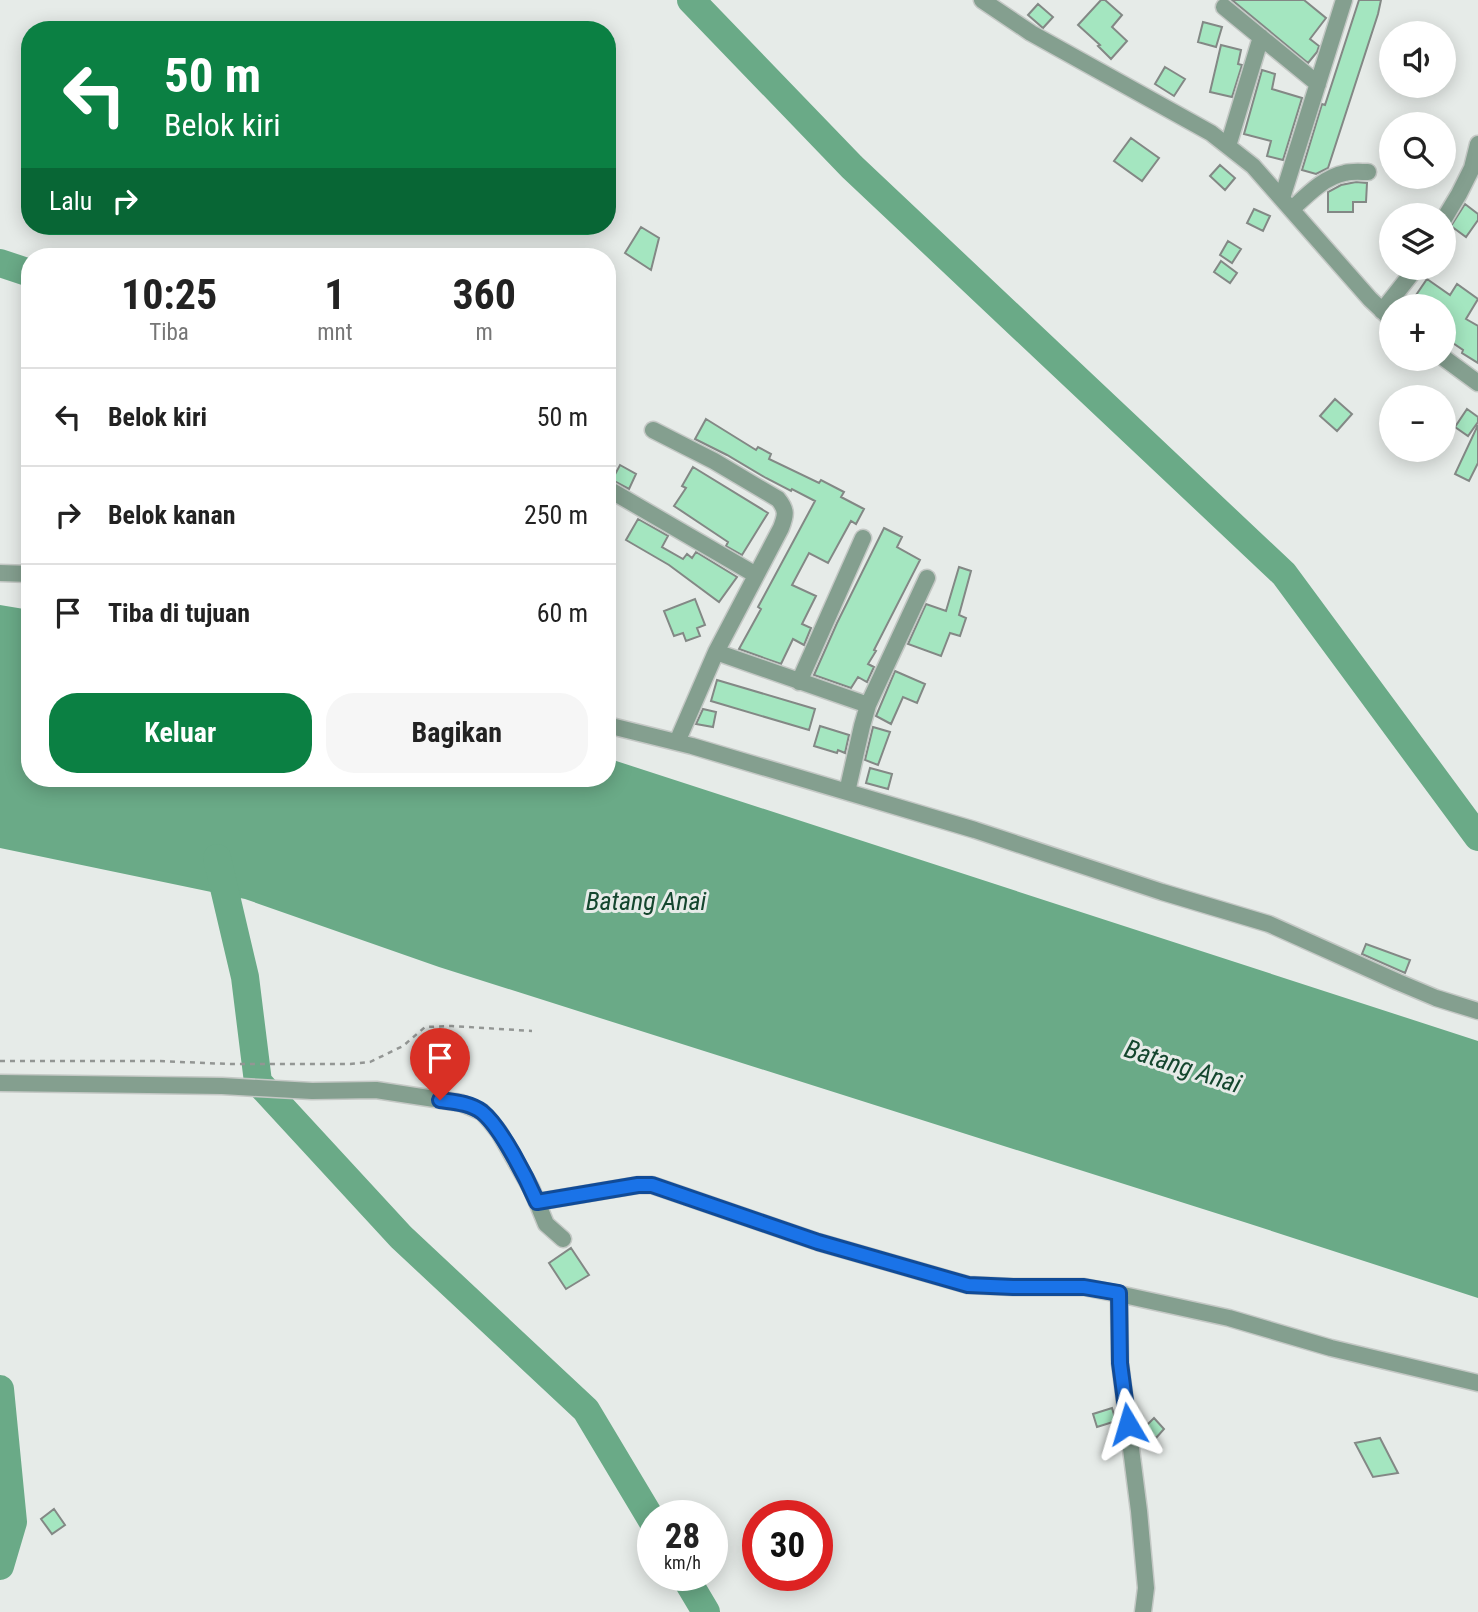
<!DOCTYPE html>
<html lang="id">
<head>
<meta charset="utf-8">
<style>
	:root { --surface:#fff; --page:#f6f6f6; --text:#222; --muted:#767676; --line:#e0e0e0; --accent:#0b8043 }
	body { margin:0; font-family:"Roboto Condensed",sans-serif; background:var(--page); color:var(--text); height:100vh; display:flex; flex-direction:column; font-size:26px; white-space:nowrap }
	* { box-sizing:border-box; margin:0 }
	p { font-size:23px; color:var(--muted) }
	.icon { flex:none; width:38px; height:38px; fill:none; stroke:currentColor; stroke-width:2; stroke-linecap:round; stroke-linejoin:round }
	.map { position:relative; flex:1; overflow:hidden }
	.drawer { position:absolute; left:21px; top:248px; width:595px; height:539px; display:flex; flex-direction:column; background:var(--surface); border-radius:28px; box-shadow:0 4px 18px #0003 }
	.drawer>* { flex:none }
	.banner { position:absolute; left:21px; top:21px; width:595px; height:214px; border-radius:28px; box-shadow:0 4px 18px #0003; background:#0b8043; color:#fff; overflow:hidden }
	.buttons { position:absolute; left:1379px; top:21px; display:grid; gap:14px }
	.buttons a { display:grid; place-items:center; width:77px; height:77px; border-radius:50%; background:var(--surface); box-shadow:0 4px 18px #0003; font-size:35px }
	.speed { position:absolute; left:637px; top:1500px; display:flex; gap:14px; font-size:35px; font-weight:700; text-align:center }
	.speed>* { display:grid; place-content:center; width:91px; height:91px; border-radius:50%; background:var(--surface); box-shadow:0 4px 18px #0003; line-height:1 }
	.speed small { font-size:18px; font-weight:400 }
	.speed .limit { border:10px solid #d22; background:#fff; color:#111 }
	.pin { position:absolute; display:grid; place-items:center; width:60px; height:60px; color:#fff; margin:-72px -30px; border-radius:50% 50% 50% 0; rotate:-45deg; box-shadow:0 0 7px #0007 }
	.pin .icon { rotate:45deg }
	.me { position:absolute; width:77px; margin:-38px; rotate:353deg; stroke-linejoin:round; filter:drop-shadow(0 0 5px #0008) }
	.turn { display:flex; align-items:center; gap:24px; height:147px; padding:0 28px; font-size:32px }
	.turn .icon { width:91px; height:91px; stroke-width:2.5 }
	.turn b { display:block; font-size:49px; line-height:60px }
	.then { display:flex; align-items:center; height:66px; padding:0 28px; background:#0003; gap:14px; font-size:26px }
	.eta { display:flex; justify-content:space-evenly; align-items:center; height:119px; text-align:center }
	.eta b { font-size:42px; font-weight:700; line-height:49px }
	.cta { display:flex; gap:14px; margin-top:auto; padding:14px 28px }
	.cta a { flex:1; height:80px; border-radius:28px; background:var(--accent); color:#fff; font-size:28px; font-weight:700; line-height:80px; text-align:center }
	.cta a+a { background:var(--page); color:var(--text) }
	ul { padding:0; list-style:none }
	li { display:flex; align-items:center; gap:21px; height:98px; padding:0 28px; border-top:2px solid var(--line) }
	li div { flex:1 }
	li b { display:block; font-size:26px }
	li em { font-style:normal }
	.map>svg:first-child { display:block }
	.water { fill:#6aaa87 }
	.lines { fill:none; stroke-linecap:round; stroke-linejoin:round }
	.river { stroke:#6aaa87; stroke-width:28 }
	.building { fill:#a4e6c0; stroke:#838885; stroke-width:2 }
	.minor-casing { stroke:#c4c8c5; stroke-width:19 }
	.path { stroke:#939694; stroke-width:2.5; stroke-dasharray:5 5; stroke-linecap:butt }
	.minor { stroke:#849f8f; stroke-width:16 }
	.route-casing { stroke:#114b97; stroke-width:18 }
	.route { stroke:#1a73e8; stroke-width:12 }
	.labels { text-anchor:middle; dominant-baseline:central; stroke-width:6; stroke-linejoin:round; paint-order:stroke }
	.water-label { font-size:26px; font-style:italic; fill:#14462e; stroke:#e6ebe8 }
</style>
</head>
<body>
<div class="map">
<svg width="1478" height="1612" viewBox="0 0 1478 1612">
	<rect width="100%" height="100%" fill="#e6ebe8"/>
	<path class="water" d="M0,605L30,610V779H607V758L1478,1041V1298L1244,1222L439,967L245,899L0,848Z"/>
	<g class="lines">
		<path class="river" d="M691,0L852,167L1284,574L1478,837
			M0,263L30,273
			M217,858L245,977L258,1082L401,1237L586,1410L653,1522
			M0,1389L13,1522L0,1566
			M684,1575L706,1612"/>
	</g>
	<path class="building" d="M1101,0H1105L1122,15L1112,27L1127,41L1111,59L1098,46L1100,45L1078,25Z
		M1232,0H1304L1326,18L1310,39L1319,46L1317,52L1308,63Z
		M1359,0H1381L1378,14L1328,168L1316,174L1302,170L1322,104L1325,105Z
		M1038,4L1053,17L1043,28L1028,15Z
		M1203,22L1222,27L1216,47L1198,42Z
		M1221,45L1241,50L1238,64L1242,65L1232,97L1210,92Z
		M1165,67L1185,79L1174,96L1155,84Z
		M1262,70L1275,74L1272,89L1302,98L1283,160L1267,156L1271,141L1244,134Z
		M1131,138L1159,158L1142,181L1114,161Z
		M1220,165L1235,178L1225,190L1210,176Z
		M1356,182L1367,183L1366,202H1353V212H1328V192L1341,185Z
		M1465,204L1478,214V220L1466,237L1451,226Z
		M1254,209L1270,216L1263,231L1247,223Z
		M641,227L659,238L651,270L625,253Z
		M1228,241L1241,249L1232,263L1220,255Z
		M1221,261L1237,273L1230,283L1214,272Z
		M1427,279L1450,295L1457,284L1478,299L1466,319L1478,326V363L1462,353L1463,350L1444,337V306H1419L1412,301Z
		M1335,399L1352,414L1337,431L1320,416Z
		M1467,409L1478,417V422L1468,436L1455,427Z
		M706,419L756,450L758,447L771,454L769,459L819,483L821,480L844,492L841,497L864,509L856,524L851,521L828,563L809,553L792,585L816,596L802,624L811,628L804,645L793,639L781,664L739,649L761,609L758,607L815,501L792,489L791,491L766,478L727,455L695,439Z
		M1478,425V463L1469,481L1455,474Z
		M620,465L636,474L629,489L612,480Z
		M693,467L768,513L742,555L726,546L728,542L674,506L686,488L682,486Z
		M638,519L668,536L662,547L683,559L687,554L692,558L696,552L737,577L719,602L669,565L626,540Z
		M884,528L902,537L897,547L920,560L874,650L876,651L868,664L874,667L867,682L858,677L851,688L814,675L837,623Z
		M959,567L971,571L959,615L966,618L960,636L950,633L941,656L908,644L926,604L946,611Z
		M695,599L705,625L697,628L700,636L686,641L683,633L674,636L664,611Z
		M895,671L925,684L917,703L903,697L891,724L876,716Z
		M717,680L815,709L809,730L711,701Z
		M703,709L716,712L713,727L696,724Z
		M820,726L849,735L845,753L838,750L837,753L814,746Z
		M873,727L890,732L878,765L865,760Z
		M870,768L892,774L888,789L866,783Z
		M1366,944L1410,960L1405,973L1362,954Z
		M571,1248L589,1275L566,1289L549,1263Z
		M1112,1408L1116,1421L1097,1427L1093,1414Z
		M1154,1418L1164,1429L1156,1438L1145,1427Z
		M1380,1438L1398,1473L1373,1477L1355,1443Z
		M54,1509L65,1525L52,1534L41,1519Z"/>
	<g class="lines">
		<g class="minor-casing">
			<path id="minor" d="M982,0L1031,33L1211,133L1253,166L1370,299L1391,319
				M1224,7L1318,84
				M1228,146L1261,37
				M1282,198L1344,0
				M1292,209C1307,195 1324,177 1345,173C1352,171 1361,172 1368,172
				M1444,219L1459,194L1472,168L1478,144
				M1382,311L1416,268
				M1444,358L1478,383
				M653,430L714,461L778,499C787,510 786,515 781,528L716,652L677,742
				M610,490L756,575
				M0,573L30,574
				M716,652L868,705
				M799,682L863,538
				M607,725L692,746L975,830L1162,892L1269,924L1398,982L1436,998L1478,1011
				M847,792L862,726L868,705L927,578
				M0,1083L222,1086L312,1091L376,1090L461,1103L482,1112L491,1122L499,1132L531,1188L537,1202L638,1185H652L818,1242L968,1285L1013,1287H1084L1119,1294L1229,1318L1331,1348L1478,1383
				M537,1202L546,1224L563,1239
				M1119,1294L1120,1363L1139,1511L1146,1588L1143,1612"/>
		</g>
		<path class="path" d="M0,1061H157L230,1064H350L370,1062L403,1046L425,1027L452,1026L532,1031"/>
		<use href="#minor" class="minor"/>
	</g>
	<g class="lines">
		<g class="route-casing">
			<path id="route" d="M440,1100C454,1102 470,1103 482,1112C501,1127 527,1179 537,1202L638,1185H652L818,1242L968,1285L1013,1287H1084L1119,1293L1120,1363L1128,1424"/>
		</g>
		<use href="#route" class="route"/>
	</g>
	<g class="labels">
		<g class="water-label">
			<text x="646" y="901">Batang Anai</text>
			<text transform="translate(1183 1066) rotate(18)">Batang Anai</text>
		</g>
	</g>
</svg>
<div class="buttons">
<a><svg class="icon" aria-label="sound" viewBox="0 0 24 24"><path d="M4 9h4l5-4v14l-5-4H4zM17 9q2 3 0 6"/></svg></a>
<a><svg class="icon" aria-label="search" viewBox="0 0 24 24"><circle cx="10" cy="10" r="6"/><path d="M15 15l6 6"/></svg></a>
<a><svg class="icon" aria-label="layers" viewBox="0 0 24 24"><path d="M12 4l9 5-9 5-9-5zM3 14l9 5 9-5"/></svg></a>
<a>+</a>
<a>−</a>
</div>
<div class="speed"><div>28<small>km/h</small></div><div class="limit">30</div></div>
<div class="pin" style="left:440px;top:1100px;background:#d93025"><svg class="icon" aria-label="arrive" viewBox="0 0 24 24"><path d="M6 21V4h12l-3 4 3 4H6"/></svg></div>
<svg class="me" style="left:1128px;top:1424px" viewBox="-20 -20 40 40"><path d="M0-17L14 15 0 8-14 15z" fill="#1a73e8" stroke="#fff" stroke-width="4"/></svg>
<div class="banner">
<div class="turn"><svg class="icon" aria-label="left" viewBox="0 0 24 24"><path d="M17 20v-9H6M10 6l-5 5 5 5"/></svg><div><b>50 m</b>Belok kiri</div></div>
<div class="then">Lalu<svg class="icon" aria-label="right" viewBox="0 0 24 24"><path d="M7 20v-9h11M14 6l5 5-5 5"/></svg></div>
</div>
<section class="drawer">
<div class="eta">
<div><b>10:25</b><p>Tiba</p></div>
<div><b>1</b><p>mnt</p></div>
<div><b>360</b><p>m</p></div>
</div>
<ul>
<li><svg class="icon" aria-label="left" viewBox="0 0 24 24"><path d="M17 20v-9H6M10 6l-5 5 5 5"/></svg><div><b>Belok kiri</b></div><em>50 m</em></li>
<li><svg class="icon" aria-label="right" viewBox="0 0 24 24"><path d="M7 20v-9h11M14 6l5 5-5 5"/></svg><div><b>Belok kanan</b></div><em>250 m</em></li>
<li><svg class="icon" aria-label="arrive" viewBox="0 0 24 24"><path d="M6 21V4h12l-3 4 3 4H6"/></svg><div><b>Tiba di tujuan</b></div><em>60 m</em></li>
</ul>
<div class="cta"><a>Keluar</a><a>Bagikan</a></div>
</section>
</div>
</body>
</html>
